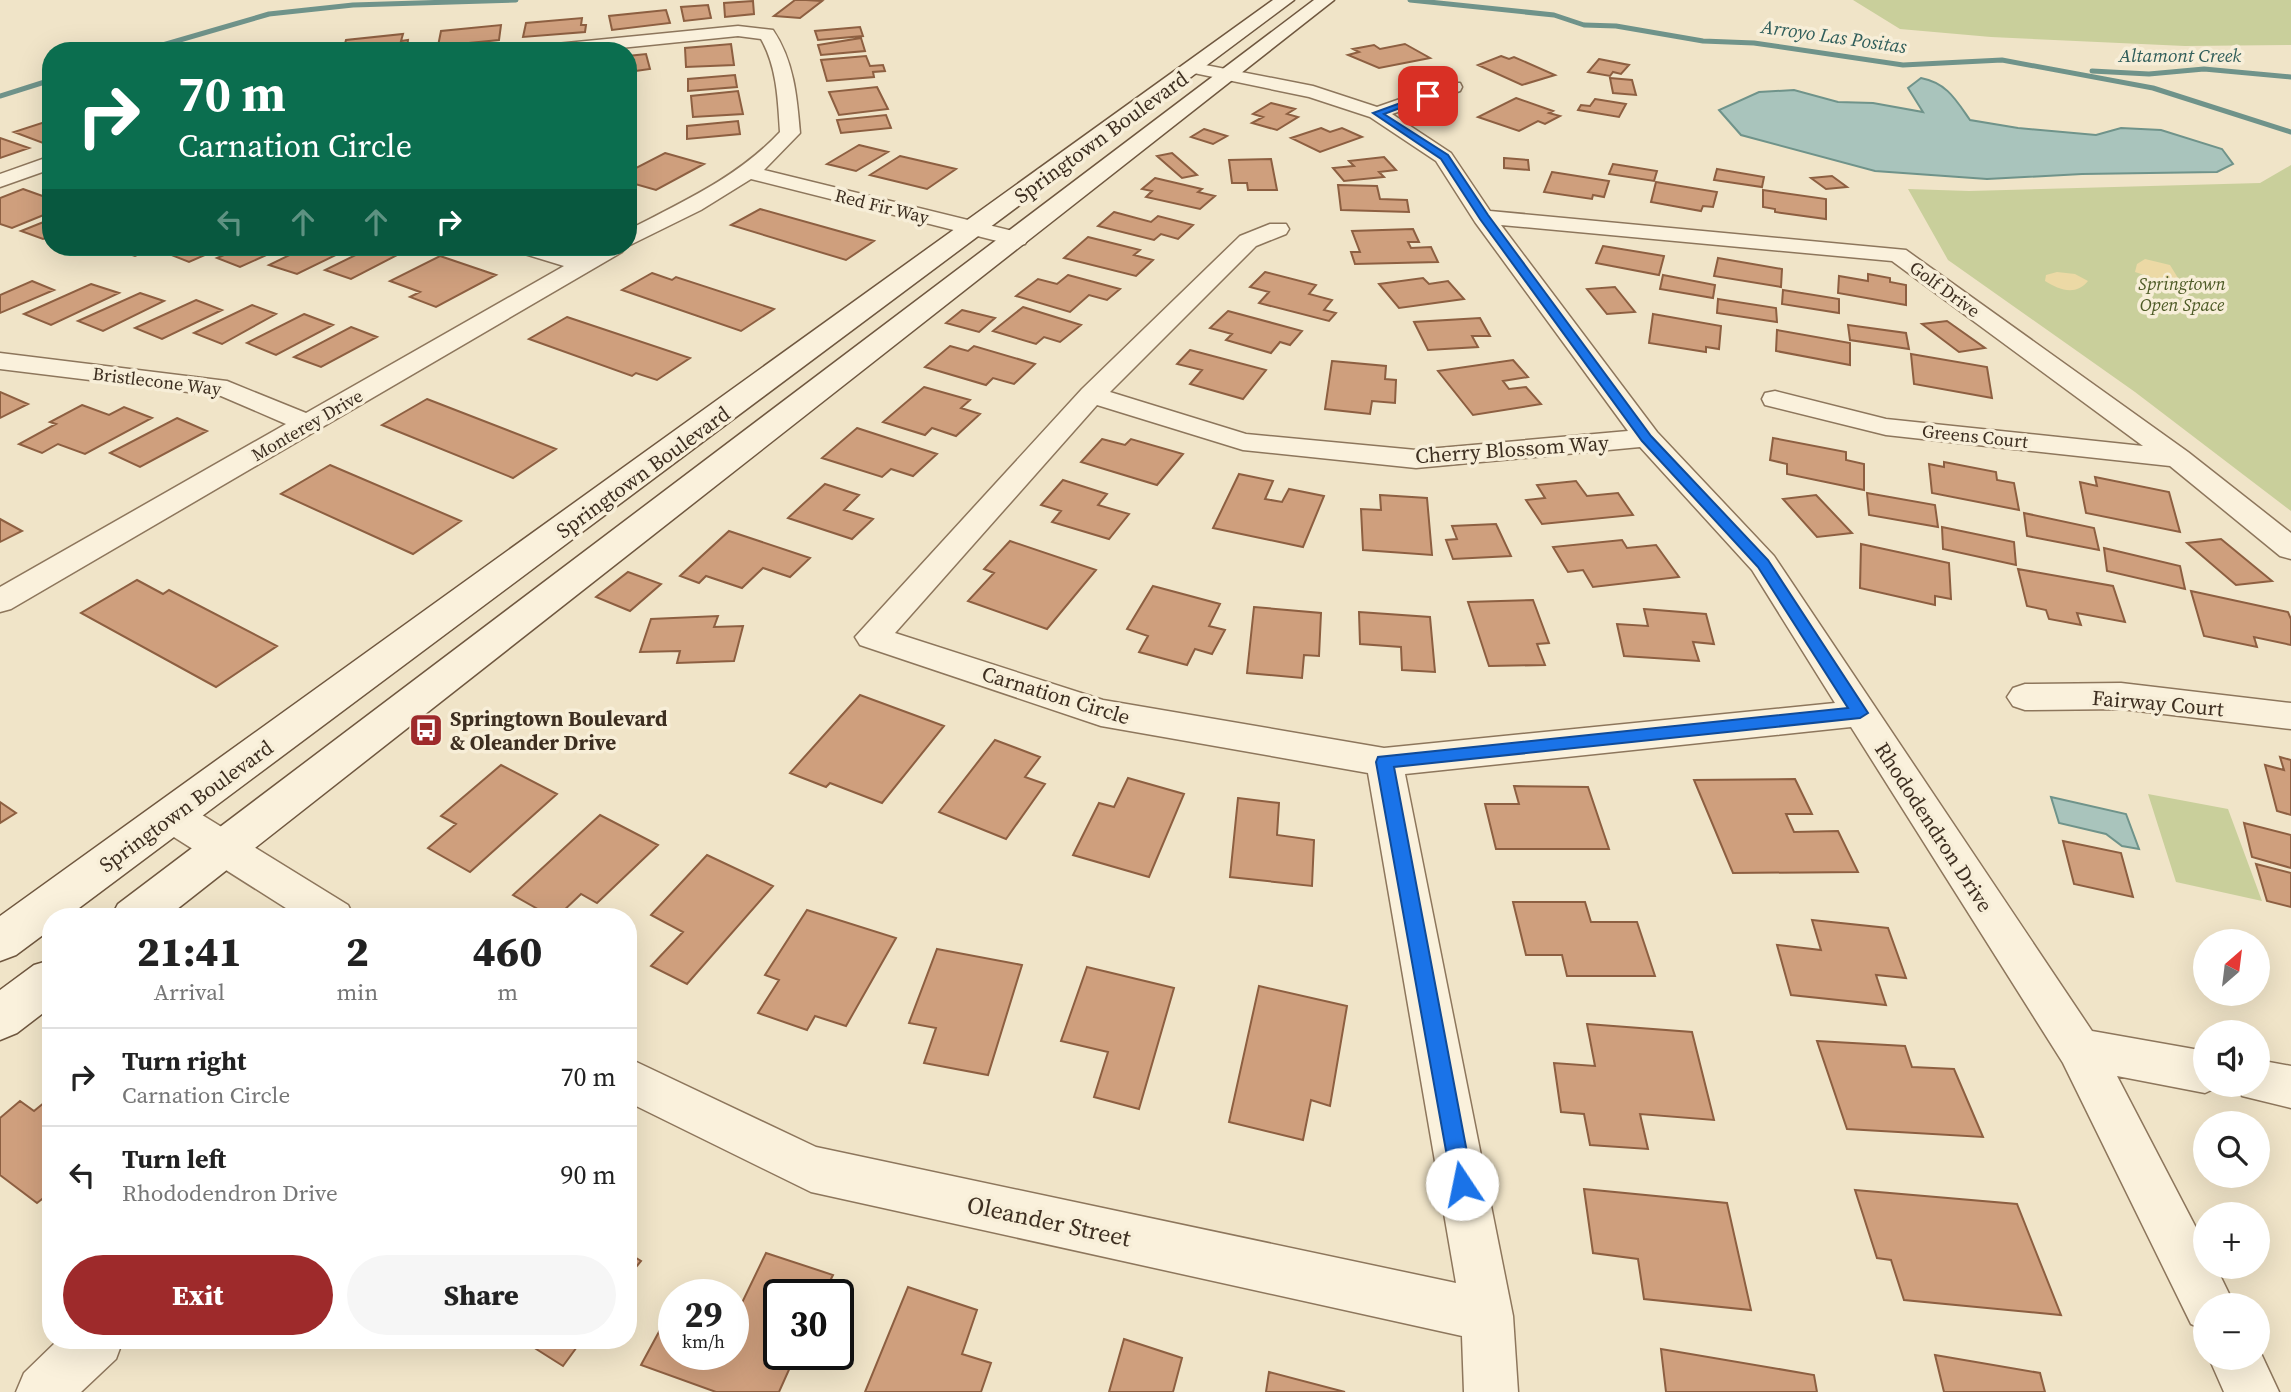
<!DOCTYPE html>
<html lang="en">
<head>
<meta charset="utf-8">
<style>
	:root { --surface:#fff; --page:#f6f6f6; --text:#222; --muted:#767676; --line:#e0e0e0; --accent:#9e2a2b }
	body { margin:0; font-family:"Source Serif 4",serif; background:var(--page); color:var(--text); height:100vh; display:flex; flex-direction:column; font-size:26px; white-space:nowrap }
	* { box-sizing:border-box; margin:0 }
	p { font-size:23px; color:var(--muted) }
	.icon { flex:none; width:38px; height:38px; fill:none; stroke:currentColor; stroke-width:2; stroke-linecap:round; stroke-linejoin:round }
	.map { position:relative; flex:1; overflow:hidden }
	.panel { position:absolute; left:42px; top:908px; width:595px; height:441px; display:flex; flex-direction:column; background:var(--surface); border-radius:28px; box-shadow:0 7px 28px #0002 }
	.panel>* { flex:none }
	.banner { position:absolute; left:42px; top:42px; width:595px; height:214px; border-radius:28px; box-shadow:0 7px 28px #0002; background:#0b6e4f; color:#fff; overflow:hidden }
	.needle { width:46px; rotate:28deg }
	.buttons { position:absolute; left:2193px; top:929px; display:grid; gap:14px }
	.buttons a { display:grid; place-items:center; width:77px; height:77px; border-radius:50%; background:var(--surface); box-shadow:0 7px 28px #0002; font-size:35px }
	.speed { position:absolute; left:658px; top:1279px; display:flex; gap:14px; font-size:35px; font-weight:700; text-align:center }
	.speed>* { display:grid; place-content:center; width:91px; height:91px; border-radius:50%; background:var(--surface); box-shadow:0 7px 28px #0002; line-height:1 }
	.speed small { font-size:18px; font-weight:400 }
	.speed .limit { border:4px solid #111; border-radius:10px; background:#fff; color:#111 }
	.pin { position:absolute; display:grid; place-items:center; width:60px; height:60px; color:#fff; margin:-30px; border-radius:14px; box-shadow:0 4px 10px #0006 }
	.me { position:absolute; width:77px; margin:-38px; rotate:349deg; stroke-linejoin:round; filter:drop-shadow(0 0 5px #0008) }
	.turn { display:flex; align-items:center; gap:24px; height:147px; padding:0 21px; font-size:32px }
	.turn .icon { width:91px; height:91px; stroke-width:2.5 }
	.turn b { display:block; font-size:49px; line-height:60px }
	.lanes { display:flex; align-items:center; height:66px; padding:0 21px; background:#0003; justify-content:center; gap:35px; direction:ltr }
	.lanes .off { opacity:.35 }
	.eta { display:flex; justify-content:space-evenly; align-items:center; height:119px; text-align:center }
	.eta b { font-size:42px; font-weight:800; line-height:49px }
	.primary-button { display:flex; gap:14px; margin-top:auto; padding:14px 21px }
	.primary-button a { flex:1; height:80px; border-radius:42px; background:var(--accent); color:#fff; font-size:28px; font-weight:800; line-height:80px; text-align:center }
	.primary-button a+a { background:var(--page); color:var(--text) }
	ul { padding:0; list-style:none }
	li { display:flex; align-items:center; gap:21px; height:98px; padding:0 21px; border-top:2px solid var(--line) }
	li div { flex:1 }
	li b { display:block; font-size:26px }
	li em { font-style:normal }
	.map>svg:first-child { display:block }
	.green { fill:#c9cf9b }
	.sand { fill:#ecd9a5 }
	.water { fill:#a9c4bc; stroke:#6f938a; stroke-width:2 }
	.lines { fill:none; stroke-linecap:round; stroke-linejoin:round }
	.stream { stroke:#6f938a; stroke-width:5 }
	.building { fill:#cf9f7d; stroke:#8d5f41; stroke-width:2 }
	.street-casing { stroke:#8d765c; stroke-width:3 }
	.secondary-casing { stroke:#6f573f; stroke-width:3 }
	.street { fill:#faf1dc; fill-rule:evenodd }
	.secondary { fill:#faf1dc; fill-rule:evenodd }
	.route { fill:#1a73e8; stroke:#114b97; stroke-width:2 }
	.labels { text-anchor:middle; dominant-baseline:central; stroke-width:7; stroke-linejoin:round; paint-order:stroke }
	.far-street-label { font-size:18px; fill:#3d2e20; stroke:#f7eed8 }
	.far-park-label { font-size:18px; font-style:italic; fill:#4d5a26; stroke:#f7eed8 }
	.far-water-label { font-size:19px; font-style:italic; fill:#2f5d5a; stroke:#f7eed8 }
	.street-label { font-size:21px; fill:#3d2e20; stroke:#f7eed8 }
	.poi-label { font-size:21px; font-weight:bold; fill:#3d2e20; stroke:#f7eed8; text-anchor:start }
	.near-street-label { font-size:24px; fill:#3d2e20; stroke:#f7eed8 }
</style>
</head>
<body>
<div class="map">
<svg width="2291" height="1392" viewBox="0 0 2291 1392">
	<rect width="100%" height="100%" fill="#f0e4c8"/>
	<path class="green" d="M1853,0H2291V45L2185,46L1991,37L1900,29Z
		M2291,165V511L2135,392L1948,260L1908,189L1969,191L2260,183Z
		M2148,794L2228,809L2262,901L2176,882Z"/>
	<path class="sand" d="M2145,259L2170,265L2178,278L2166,282L2135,272L2137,264Z
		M2057,272L2075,274L2088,281C2076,296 2059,290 2045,281L2046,275Z"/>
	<path class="water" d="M1921,78C1947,83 1956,100 1970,120L2018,128L2096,135L2121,128L2161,130L2222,149L2233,164L2217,172L2082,174L1987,179L1875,171L1741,135L1719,110L1759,92L1794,90L1838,102L1873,103L1923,112L1908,88Z
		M2051,797L2126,814L2139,849L2122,846L2106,834L2059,823Z"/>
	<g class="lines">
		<path class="stream" d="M1410,0L1554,15L1584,25L1616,26L1703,41L1754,43L1903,65L2002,60L2153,88L2291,132
			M142,51L269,14L353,5L516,0
			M2092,71L2149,74L2204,69L2291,77
			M0,96L51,80"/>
	</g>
	<path class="building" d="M795,0H806L822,1L800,18L774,16Z
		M753,1L754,14L725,17L724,3Z
		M708,5L711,18L684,21L681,7Z
		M666,10L670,23L612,30L609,16Z
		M582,18L581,25H586L585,32L523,37L526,23Z
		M501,25L499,40L438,46L441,31Z
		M860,27L863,36L818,40L815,31Z
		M403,34L401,41L408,40L407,48L343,51L346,40Z
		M861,38L865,51L821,55L818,45Z
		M310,43L322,51H280Z
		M731,44L734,65L686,67L685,48Z
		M1405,44L1430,58L1379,68L1348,55L1359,52L1353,49L1374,45L1380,49Z
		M646,54L650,69L628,72V56Z
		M866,56L870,66L883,65L885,71L873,72L874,77L827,81L821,60Z
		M1501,56L1509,59L1514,57L1555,75L1522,85L1478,65Z
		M1599,59L1629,65L1621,74L1613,72L1610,76L1588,72Z
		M735,75L737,87L688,91V79Z
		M1610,78L1632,80L1636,95L1613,93Z
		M877,87L888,109L839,115L829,92Z
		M738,91L743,114L693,117L691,96Z
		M1516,98L1553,111L1549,113L1560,116L1545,124L1538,121L1519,131L1478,117Z
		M1595,99L1626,104L1619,117L1578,110L1581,105L1590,106Z
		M1271,103L1295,109L1287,114L1298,117L1277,130L1252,123L1263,117L1253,114Z
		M886,115L891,128L841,133L837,120Z
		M48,121L51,122V140L43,143L14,132Z
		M738,121L740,134L687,139V126Z
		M1321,128L1330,132L1342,128L1362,137L1320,152L1291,138Z
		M1204,129L1227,136L1213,144L1191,137Z
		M0,138L29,148L0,158Z
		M859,145L888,152L856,171L827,164Z
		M665,153L704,164L656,190L628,182V172Z
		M1172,153L1197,175L1182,178L1157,156Z
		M900,156L956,169L927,189L870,175Z
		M1384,157L1396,170L1379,172L1384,177L1344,181L1333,168L1354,166L1349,161Z
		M1504,158L1528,160L1529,170L1504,168Z
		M1271,159L1277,190H1248L1247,183H1232L1229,160Z
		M1613,164L1657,171L1654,181L1609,174Z
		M1717,169L1764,177L1762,187L1714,180Z
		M1552,172L1609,181L1604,197L1593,195L1592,199L1544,192Z
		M1832,176L1847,187L1826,189L1811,178Z
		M1155,178L1202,189L1198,192L1215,196L1200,209L1146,197L1152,191L1142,189Z
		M1656,182L1717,192L1713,207L1703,206L1701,211L1651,202Z
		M1338,185L1377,186L1380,199L1407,200L1409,212L1341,210Z
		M23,189L51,199V212L12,228L0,224V198Z
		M1763,190L1826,199V219L1775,212V209L1763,207Z
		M760,209L874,241L846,260L731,225Z
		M1114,212L1151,222L1158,216L1193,225L1178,239L1161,234L1154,240L1098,226Z
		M51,219V236L43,239L21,231Z
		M1413,229L1419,242H1408L1411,248L1431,247L1438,262L1355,264L1351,252H1360L1352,231Z
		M1088,237L1140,250L1134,255L1153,260L1136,276L1064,258Z
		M1603,246L1664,256L1659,275L1596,263Z
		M113,247H155L135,256L111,248Z
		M177,247H223L189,262L164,252Z
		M243,247H284L240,267L217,258Z
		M306,247L348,249L297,274L269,265Z
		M372,247L401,253L351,279L325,270Z
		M440,256L496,275L436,307L410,297L420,292L390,281Z
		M1718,258L1782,269L1781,287L1714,276Z
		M1265,272L1316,285L1309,294L1332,300L1324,310L1336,313L1329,321L1259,303L1269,292L1250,287Z
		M652,273L672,280L676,277L774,309L741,331L622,290Z
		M1868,274L1890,278V282L1906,285V305L1838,293L1839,276L1868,281Z
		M1068,275L1120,289L1107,300L1089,295L1070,312L1016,296L1038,279L1057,284Z
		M1663,275L1715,285L1713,298L1660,289Z
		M1423,278L1429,284L1448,281L1464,299L1399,308L1379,284Z
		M32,281L54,290L0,313V295Z
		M91,284L119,293L51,325L24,314Z
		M1615,287L1635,312L1607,314L1587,289Z
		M1783,290L1839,299V313L1782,304Z
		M140,293L164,301L103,331L78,321Z
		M1718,299L1776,308L1777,322L1717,313Z
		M196,300L222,310L162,339L135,328Z
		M252,305L276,314L222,344L194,333Z
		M1023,307L1081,325L1060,342L1044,337L1036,344L993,331Z
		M962,310L995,318L979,332L946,323Z
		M1228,311L1302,331L1290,345L1280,342L1271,353L1226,340L1232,334L1210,328Z
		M304,314L333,325L276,355L247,343Z
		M1653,314L1721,326L1719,349L1706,347V352L1649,343Z
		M567,317L690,358L657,380L636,373L632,376L529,339Z
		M1480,318L1490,336H1472L1478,347L1428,350L1414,322Z
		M1947,321L1985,348L1959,352L1922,324Z
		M1848,325L1906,333L1909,349L1850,340Z
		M351,327L377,337L321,367L294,357Z
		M1777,330L1850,343V365L1776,351Z
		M950,346L968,351L974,346L1035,364L1014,384L993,378L986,385L925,367Z
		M1190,350L1266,370L1243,399L1190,384L1202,370L1177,364Z
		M1911,354L1987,367L1992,398L1914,384Z
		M1513,360L1528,377L1503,381L1509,389L1526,387L1541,404L1473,415L1438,371Z
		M1332,361L1386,366L1385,379L1396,380L1395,403L1372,401L1370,414L1325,409Z
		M924,387L970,400L961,408L980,414L956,436L932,428L925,435L883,422Z
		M0,392L28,404L0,418Z
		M427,399L556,449L513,478L382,425Z
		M82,405L109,415L124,407L152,418L85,454L58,444L42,453L19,444L56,424L50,422Z
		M177,418L207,431L140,467L110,453Z
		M857,428L937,454L913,476L891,469L882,477L822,458Z
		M1773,438L1846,452V460L1864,464V490L1787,474V464L1770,460Z
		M1102,439L1125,445L1131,439L1183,454L1157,485L1081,462Z
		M1944,462L1996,472L1997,480L2014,483L2019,510L1932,493L1929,464L1944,467Z
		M330,465L461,521L413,554L281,494Z
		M1239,474L1273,481L1265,499L1282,502L1289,489L1324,496L1303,547L1213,528Z
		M2095,477L2169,492L2180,532L2086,513L2080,482L2097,486Z
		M1063,480L1107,494L1098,505L1129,514L1109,539L1052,522L1061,511L1041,505Z
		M1576,481L1587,496L1618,493L1633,515L1542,524L1526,500L1545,498L1537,485Z
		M825,484L859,495L844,510L873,519L852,539L788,518Z
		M1867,493L1935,505L1938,527L1869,515Z
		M1380,495L1427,498L1432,555L1363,550L1361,509L1381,510Z
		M1816,495L1852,533L1817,537L1783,499Z
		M2024,513L2094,528L2099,550L2027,536Z
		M0,519L22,531L0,542Z
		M1496,524L1511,556L1453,559L1446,540L1457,539L1452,526Z
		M1942,527L2014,542L2016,565L1943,549Z
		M729,531L810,558L790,577L763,568L742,588L706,576L699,583L680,576Z
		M2221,539L2272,581L2236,585L2187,543Z
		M1622,540L1627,548L1656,545L1679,577L1593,587L1583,570L1568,572L1553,547Z
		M1010,541L1096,570L1047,629L968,601L994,573L984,569Z
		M1861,544L1949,563L1951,599L1935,596V605L1860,588Z
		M2104,548L2180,566L2185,589L2107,571Z
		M2018,569L2113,586L2125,622L2077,613L2081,625L2049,619L2046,610L2027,606Z
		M628,572L661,584L630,611L596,597Z
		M137,580L163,594L169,590L277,646L216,687L81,613Z
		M1153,586L1220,604L1209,626L1225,630L1212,654L1195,649L1187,665L1139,652L1148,636L1127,629Z
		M2191,591L2288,612L2291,619V645L2254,637L2257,647L2204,636Z
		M1533,600L1549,643L1537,644L1545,665L1489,666L1468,602Z
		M1254,607L1321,613L1319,656L1304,655L1302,678L1247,673Z
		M1644,609L1706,614L1714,644L1693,642L1699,661L1624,656L1617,624L1648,626Z
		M1359,612L1430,617L1435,672L1402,670L1401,647L1360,644Z
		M718,616L714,627L743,626L734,661L677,663L680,651L640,652L651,619Z
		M860,695L944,726L882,803L830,783L826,787L790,773Z
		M995,740L1040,757L1025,777L1045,784L1006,839L939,812Z
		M2280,757L2291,760V815L2277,811L2265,765L2284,770Z
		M501,765L557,794L470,872L428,848L456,824L441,816Z
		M1128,778L1184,794L1149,877L1073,855L1099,803L1114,807Z
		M1795,779L1812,814H1786L1794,832L1838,831L1858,872L1733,873L1694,780Z
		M1514,786L1588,787L1609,849H1496L1485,804H1519Z
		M1238,798L1279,803L1277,835L1314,840L1312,886L1230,877Z
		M0,802L16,813L0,823Z
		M600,815L658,845L597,903L581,894L557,917H552L513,895Z
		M2244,823L2291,835V868L2252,857Z
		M2063,841L2121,853L2133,897L2074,884Z
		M707,855L773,886L687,984L651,966L683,932L651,915Z
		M2256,864L2291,873V907L2267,901Z
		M1513,902H1585L1591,922H1637L1655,976H1567L1562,955H1526Z
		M807,910L896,938L846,1026L815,1016L807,1030L758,1013L779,980L765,975Z
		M1812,920L1888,928L1906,978L1876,975L1886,1005L1791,995L1777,945L1821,950Z
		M937,949L1022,965L988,1075L924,1063L936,1028L909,1023Z
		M1087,967L1174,988L1139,1109L1094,1097L1108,1052L1061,1041Z
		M1259,986L1347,1006L1330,1106L1311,1100L1303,1140L1229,1122Z
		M1587,1024L1692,1032L1714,1120L1640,1114L1648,1149L1590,1145L1584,1114L1561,1112L1554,1063L1595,1066Z
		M1817,1041L1905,1046L1912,1067L1954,1069L1983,1137L1847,1129Z
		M51,1097V1192L37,1203L0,1175V1118L20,1101L34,1111Z
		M1584,1189L1727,1203L1751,1310L1644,1299L1638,1259L1593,1253Z
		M1855,1190L2017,1204L2061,1315L1904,1300L1891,1260L1877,1258Z
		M628,1253L641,1261L628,1277Z
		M766,1253L833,1275L823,1295H779V1354H796L779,1392H716L641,1365L674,1304V1354H733V1309L738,1311Z
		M908,1287L977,1310L962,1354L991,1363L981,1392H865Z
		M1124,1339L1182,1358L1173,1392H1109Z
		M522,1340H582L563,1366Z
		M1661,1349L1814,1375L1817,1392H1666Z
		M1935,1355L2040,1373L2045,1392H1944Z
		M1269,1372L1345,1392H1266Z"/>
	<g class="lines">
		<g class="street-casing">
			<path id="street" d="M738,26L773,30C794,61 797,97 800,133L764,170L1025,234L1028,239L1025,244L1017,246L751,179L701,210L628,246V230C682,202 738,177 780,132C778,100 777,67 761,39L738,36L591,51H527L536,46Z
				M1195,63L1313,86L1377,107L1446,83H1460L1462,87L1460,91L1392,114L1451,153L1490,211L1906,250L2188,452L2291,533V559L2280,556L2170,466L1886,435L1765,405L1762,399L1765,393L1775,391L1886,419L2143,446L1892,261L1501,225L1657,432L1774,556L2092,1031L2205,1051V1085H2222L2205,1093L2117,1076L2205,1245V1267H2216L2235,1306H2205V1330L2191,1324L2063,1063L1851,727L1405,774L1513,1316L1518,1392H1464L1462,1336L811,1192L628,1102V1058L816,1147L1456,1283L1368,773L1101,726L860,645L855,637L1082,389L1240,236L1270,224H1286L1289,229L1286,234L1256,246L1110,392L1246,434L1416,450L1628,431L1475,222L1436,161L1370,117L1309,97L1189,72L1186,68L1189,64ZM1097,405L1243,450L1416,468L1640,447L1752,570L1835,703L1384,748L1103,700L895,633Z
				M51,156V169L0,187V174Z
				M515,247H549L581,256L598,247H625L622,252L11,609L0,612V587L286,424L221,396L0,369V353L227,381L306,413L564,266L518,252Z
				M2121,683L2291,703V729L2121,709L2025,710L2013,706L2007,697L2013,688L2025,684Z
				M172,801L186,805L348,905L354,917H300L158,827L153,816L158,805Z
				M2258,1060L2291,1066V1108L2242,1096L2237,1085H2258Z
				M58,1340H123L116,1359L81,1392H16L24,1373Z
				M2258,1347L2279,1392H2224L2209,1358H2258Z"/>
		</g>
		<g class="secondary-casing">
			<path id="secondary" d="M1273,0H1294L67,917H51V929L16,955L0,961V916Z
				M1314,0H1334L167,917H111L118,904Z
				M51,960V1007L17,1033L0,1040V990L34,965Z"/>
		</g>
		<use href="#street" class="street"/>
		<use href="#secondary" class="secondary"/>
	</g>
	<path class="route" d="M1425,94L1432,96L1384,114L1448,155L1488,215L1651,436L1768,560L1868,713L1860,718L1394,767L1473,1184L1470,1192L1462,1195L1455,1192L1452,1184L1376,762L1378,757L1848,708L1758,567L1642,441L1480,219L1441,159L1373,113Z"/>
	<defs>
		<g id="bus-square" transform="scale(1.75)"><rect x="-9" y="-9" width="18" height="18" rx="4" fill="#9e2a2b" stroke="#f7eed8"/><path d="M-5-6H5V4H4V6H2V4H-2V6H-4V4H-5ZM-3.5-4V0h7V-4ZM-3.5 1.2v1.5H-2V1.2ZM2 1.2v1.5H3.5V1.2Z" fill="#fff"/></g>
	</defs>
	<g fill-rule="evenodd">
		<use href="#bus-square" x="426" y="730"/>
	</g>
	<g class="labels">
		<g class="far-street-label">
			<text transform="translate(882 206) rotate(14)">Red Fir Way</text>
			<text transform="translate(1945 289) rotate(36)">Golf Drive</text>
			<text transform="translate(157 381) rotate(7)">Bristlecone Way</text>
			<text transform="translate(307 425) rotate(-30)">Monterey Drive</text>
			<text transform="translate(1975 436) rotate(6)">Greens Court</text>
		</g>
		<g class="far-park-label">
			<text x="2182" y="283">Springtown<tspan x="2182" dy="21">Open Space</tspan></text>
		</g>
		<g class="far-water-label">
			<text transform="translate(1834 36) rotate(8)">Arroyo Las Positas</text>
			<text x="2180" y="55">Altamont Creek</text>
		</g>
		<g class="street-label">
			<text transform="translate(1101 137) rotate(-36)">Springtown Boulevard</text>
			<text transform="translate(1512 449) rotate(-4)">Cherry Blossom Way</text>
			<text transform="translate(643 472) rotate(-36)">Springtown Boulevard</text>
			<text transform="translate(1056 695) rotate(17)">Carnation Circle</text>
			<text transform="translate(2158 703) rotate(5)">Fairway Court</text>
			<text transform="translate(186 806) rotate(-36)">Springtown Boulevard</text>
			<text transform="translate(1934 827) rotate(57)">Rhododendron Drive</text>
		</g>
		<g class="poi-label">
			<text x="450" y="718">Springtown Boulevard<tspan x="450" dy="24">&amp; Oleander Drive</tspan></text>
		</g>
		<g class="near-street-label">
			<text transform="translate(1049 1221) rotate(12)">Oleander Street</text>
		</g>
	</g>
</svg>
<div class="buttons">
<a><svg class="needle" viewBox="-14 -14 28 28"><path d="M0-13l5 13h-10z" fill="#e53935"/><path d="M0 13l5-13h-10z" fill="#767676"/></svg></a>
<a><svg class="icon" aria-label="sound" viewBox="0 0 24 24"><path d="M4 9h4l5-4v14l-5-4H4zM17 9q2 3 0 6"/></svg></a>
<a><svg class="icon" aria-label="search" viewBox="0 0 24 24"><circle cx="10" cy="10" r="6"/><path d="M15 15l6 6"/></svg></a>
<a>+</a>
<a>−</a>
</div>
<div class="speed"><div>29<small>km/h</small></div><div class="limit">30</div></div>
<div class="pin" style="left:1428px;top:96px;background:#d93025"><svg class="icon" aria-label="arrive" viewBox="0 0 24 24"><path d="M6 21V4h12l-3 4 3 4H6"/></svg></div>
<svg class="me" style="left:1462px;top:1184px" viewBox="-20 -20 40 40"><circle r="19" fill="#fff"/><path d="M0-13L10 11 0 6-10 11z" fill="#1a73e8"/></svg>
<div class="banner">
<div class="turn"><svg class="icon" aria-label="right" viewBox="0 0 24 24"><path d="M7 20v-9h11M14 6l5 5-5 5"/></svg><div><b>70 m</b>Carnation Circle</div></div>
<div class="lanes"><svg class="icon off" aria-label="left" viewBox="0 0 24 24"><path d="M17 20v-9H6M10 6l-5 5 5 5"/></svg><svg class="icon off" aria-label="ahead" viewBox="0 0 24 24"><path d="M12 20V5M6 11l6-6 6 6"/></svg><svg class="icon off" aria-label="ahead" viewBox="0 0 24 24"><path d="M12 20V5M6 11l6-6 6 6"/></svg><svg class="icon" aria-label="right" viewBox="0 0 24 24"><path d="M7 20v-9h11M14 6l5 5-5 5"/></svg></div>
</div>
<section class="panel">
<div class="eta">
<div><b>21:41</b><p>Arrival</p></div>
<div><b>2</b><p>min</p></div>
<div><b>460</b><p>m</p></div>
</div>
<ul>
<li><svg class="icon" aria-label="right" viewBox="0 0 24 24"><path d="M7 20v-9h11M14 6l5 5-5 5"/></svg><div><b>Turn right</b><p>Carnation Circle</p></div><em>70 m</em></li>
<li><svg class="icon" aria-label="left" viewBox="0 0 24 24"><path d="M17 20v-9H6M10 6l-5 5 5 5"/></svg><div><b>Turn left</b><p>Rhododendron Drive</p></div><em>90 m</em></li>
</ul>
<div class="primary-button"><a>Exit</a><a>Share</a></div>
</section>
</div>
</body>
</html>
